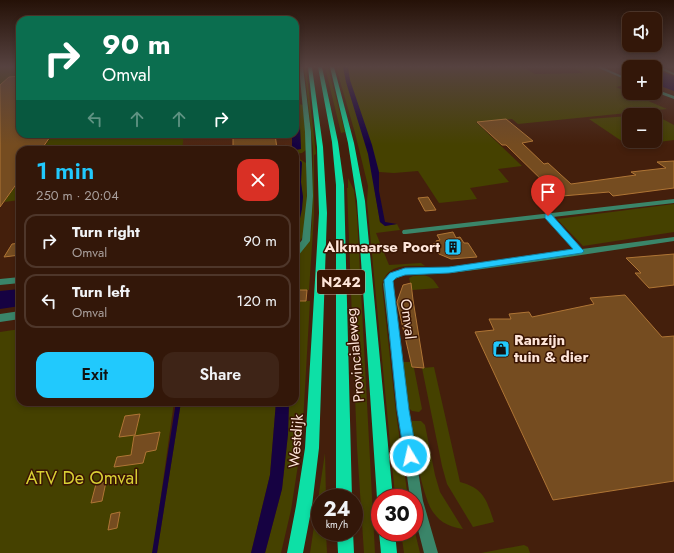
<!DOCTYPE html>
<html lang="en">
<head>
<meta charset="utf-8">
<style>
	:root { --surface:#331709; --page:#3e2417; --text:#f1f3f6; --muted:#a99f9c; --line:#4e362a; --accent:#21c9fd }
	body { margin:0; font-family:Jost,sans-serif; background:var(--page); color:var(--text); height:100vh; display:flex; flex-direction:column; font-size:15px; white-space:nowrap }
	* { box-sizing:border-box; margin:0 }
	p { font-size:13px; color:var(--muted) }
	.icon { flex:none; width:22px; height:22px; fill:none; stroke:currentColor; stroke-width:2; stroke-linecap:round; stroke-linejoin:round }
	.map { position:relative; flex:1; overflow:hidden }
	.panel { position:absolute; left:16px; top:146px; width:283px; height:260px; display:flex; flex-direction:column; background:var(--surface); border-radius:12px; box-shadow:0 2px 6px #0003,0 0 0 1px var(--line) }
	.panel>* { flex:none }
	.hud { position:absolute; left:16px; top:16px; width:283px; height:122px; border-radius:12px; box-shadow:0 2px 6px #0003,0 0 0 1px var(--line); background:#0b6e4f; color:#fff; overflow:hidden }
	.fabs { position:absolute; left:622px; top:12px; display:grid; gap:8px }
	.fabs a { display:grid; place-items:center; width:40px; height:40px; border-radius:8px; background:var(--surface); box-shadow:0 2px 6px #0003,0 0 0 1px var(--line); font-size:20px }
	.speed { position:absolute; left:311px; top:489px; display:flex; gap:8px; font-size:20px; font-weight:700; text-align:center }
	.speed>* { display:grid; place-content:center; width:52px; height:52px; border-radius:50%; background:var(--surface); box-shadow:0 2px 6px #0003,0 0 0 1px var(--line); line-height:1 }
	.speed small { font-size:10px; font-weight:400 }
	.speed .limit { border:6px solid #d22; background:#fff; color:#111 }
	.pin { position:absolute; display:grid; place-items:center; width:34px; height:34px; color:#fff; margin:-41px -17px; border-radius:50% 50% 50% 0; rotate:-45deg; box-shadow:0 0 4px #0007 }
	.pin .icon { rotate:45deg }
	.me { position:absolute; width:44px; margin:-22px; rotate:351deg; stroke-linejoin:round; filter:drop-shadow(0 0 3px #0008) }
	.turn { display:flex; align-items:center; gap:14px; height:84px; padding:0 20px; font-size:18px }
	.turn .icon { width:52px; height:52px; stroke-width:2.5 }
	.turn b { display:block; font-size:28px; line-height:34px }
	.lanes { display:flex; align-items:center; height:38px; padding:0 20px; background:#0003; justify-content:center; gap:20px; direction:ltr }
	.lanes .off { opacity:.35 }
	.round { display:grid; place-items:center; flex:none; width:42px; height:42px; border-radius:12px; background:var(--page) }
	.overview { display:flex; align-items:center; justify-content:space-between; height:68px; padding:0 20px }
	h1 { font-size:24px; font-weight:600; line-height:30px; color:var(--accent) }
	.primary-button { display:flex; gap:8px; margin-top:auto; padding:8px 20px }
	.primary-button a { flex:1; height:46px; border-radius:12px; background:var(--accent); color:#111; font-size:16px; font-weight:600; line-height:46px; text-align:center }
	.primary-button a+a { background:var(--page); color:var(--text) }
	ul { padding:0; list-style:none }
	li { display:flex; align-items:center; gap:12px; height:54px; margin:0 8px 6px; padding:0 12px; border:2px solid var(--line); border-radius:12px }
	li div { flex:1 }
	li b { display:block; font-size:15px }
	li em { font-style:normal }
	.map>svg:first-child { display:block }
	.built { fill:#522813 }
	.green { fill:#454100 }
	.water { fill:#160242 }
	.building { fill:#754c20; stroke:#af7535 }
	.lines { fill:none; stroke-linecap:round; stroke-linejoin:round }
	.street { fill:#3a8569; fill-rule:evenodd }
	.primary { fill:#0de0a6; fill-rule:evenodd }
	.route { fill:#21c9fd; stroke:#1583a4 }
	.labels { text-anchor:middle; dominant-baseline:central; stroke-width:3; stroke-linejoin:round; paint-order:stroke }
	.shield { fill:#391503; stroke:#c3a799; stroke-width:1 }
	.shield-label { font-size:14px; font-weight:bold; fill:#fee5d9 }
	.poi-label { font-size:15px; font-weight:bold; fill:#fee5d9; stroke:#391503; text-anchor:end }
	.street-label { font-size:15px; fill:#fee5d9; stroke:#391503 }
	.near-park-label { font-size:18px; fill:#d8d034; stroke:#391503 }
</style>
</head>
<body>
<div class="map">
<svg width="674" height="553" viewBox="0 0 674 553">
	<rect width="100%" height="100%" fill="#441f0c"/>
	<path class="built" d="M179,134H292V150H175Z"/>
	<path class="green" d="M0,67H20V76L10,77L0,85Z
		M302,67H306L316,154L314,155V216L309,290H295V260L311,233L312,221L313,150L305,74Z
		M325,67H328L345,132L341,133Z
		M336,67H523L535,74L583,73L571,67H596L629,81V84L616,87L667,109L518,124L512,119L476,122L522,166L498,169L509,182L470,188L477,199L439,203L418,171L394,173L379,172L378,186H374L380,222L385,226L397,224L400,230L376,233L389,265L421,263L425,266C408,266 387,263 382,285L396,413L408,498H396L395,495L367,202L368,186L355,133Z
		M295,103L303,105L307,142L306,150L302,153L295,154V151L301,149L299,107L295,105Z
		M653,114L674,125V140L629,146L589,119L629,116V141H655V115H637Z
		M53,134H184L182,150H42Z
		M295,158H298L306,163L307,203L304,235L295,248V232L299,223L303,197L301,186V161H295Z
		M348,178L354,190L357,216L375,553H364L357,447L347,188H348Z
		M20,180V200L4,202Z
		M674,204V232L583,246L557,219Z
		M413,276C428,275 431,275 439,288L412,290L409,278Z
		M295,301H310L302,439L291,510L281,553H265L282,489L288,434L289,402H295Z
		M20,329V402H174L153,553H0V332Z
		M403,362H410L412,367L414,368L422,409L419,412L412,411L409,408Z
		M434,367L460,482C484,488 487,501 494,522L473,527L447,484L442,466L422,368Z
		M181,402H276L270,475L251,553H157Z
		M412,421H421L425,425L435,475L440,492L463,529C452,527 441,524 433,512C423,499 411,437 412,421Z
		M325,453L326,498H320V532H326L327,553H310Z
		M414,528L420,553H404L401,532H414Z
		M524,545L528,547L530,553H481Z"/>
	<path class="water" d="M343,67H348L350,80L372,145L379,172V191L385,222L397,224L385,226L380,222L368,154L346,82Z
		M655,69L674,76V91L655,84Z
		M295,105L299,107L301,149L292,150V134H295Z
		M295,161H301L302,163L301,182L303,197L302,209L299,223L295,232Z
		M20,289V306L0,309V291Z
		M176,402H181L157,553H152Z
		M276,402H289L288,434L282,489L265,553H251L270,475Z"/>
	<path class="building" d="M20,76V134H52L41,150H20V179L0,207V85L9,77Z
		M506,119L533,141L522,143L544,164L548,163L571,184L636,175L631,172L666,168L657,162L674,161V188L613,196L609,192L562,196L556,189L552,190L506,145H502L477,122Z
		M233,134H275L277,149L233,150Z
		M428,197L436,210L425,211L418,198Z
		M453,232L456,238L460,237L464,243H468L477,257L451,259L439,254L433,244L437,243L436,241L440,240L437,235Z
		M20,243V255L4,257L12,244Z
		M674,254V285L649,288L635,273H641L626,258Z
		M411,283L413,300L424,368L412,367L397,302L403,285Z
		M295,290H307L306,301H295Z
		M625,295L662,337L674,336V481L553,500L475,332L494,330L489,319H511L509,314L529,312L532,317L594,304L590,298Z
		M140,414L135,435L119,437L125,416Z
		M160,432L156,450L146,452L143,463L114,467L117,457L131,455L134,436Z
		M106,482L102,501L91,503L96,484Z
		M120,512L117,528L108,530L111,514Z"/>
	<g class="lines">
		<path class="street" d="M299,67H303L311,132L313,196L310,241L298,256L295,257V249L302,240L307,196L305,132Z
			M596,67H602L629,79V81Z
			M655,67H661L674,73V75Z
			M655,89L674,96V99L655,92Z
			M674,199V203L553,217L582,249L674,237V241C600,252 526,264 451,273C435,274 400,268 391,284L408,410L423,501L438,553H424L414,514V498H410L398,410L383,284L388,276L394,272L405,269L449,267L574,250L546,218L406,234H403L402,232L403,230Z
			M20,277V283L0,285V279Z
			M20,311V319L0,322V314Z"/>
		<path class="primary" d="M308,67H312L323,147L327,213L319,448L312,506L303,553H287L296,506L305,448L319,213L317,147Z
			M318,67H322L338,142L344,185L352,498H336V185L332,142Z
			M330,67H334L354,143L365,201L393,498H380V504L377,498L357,201L348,143Z
			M380,529V532H395L397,553H381L379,532Z
			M337,532H353L354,553H338Z"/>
	</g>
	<linearGradient id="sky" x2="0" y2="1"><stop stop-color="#251107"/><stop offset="0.46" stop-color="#564240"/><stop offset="1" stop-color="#564240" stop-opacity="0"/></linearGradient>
	<rect width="674" height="145" fill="url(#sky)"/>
	<path class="route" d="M545,214H551L582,249L584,251L582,253L449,273L405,275L396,278L393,281L409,410L417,456L415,460L410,462L405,460L397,410L384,280L390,273L405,268L449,267L573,249L545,218Z"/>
	<defs>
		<g id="building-square" transform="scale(0.9)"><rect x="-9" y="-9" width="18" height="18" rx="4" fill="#21c9fd" stroke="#391503"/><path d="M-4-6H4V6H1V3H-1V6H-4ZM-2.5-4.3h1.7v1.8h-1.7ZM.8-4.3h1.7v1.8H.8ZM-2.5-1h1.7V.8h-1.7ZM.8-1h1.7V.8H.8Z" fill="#111"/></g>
		<g id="shop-square" transform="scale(0.9)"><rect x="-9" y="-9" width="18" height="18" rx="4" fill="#21c9fd" stroke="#391503"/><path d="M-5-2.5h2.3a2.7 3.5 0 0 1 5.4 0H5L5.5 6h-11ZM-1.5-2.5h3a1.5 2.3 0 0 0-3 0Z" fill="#111"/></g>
	</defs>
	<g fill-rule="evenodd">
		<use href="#building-square" x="453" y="247"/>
		<use href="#shop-square" x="501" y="349"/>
	</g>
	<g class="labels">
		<rect class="shield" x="317" y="270" width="48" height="24" rx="3"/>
		<g class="shield-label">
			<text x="341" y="282">N242</text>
		</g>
		<g class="poi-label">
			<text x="440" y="247">Alkmaarse Poort</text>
			<text x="514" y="340" text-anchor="start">Ranzijn<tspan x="514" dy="17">tuin &amp; dier</tspan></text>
		</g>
		<g class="street-label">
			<text transform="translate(408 319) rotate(83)">Omval</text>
			<text transform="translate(355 355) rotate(-95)">Provincialeweg</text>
			<text transform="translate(296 441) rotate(-86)">Westdijk</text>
		</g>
		<g class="near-park-label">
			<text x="82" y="478">ATV De Omval</text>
		</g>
	</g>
</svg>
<div class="fabs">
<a><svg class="icon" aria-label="sound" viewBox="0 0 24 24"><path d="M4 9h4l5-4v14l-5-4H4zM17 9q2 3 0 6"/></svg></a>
<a>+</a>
<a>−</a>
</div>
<div class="speed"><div>24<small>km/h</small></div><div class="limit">30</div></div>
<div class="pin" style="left:548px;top:216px;background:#d93025"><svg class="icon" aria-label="arrive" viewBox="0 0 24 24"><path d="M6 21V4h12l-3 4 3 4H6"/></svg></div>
<svg class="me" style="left:410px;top:456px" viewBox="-20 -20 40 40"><circle r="17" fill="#21c9fd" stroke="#fff" stroke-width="3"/><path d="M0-11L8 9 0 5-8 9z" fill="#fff"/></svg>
<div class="hud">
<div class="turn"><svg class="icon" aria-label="right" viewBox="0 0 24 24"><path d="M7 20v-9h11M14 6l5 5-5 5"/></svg><div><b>90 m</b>Omval</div></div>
<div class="lanes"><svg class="icon off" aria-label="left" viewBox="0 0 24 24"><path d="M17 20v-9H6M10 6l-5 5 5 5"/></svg><svg class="icon off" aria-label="ahead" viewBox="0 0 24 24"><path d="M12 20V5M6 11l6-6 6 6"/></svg><svg class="icon off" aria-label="ahead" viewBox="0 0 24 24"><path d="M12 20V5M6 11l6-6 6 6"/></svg><svg class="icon" aria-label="right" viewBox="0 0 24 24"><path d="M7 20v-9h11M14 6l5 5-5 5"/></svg></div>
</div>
<section class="panel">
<div class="overview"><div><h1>1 min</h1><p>250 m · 20:04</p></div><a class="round" style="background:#d93025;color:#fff"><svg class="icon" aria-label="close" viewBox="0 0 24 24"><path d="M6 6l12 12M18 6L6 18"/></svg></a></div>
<ul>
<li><svg class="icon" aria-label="right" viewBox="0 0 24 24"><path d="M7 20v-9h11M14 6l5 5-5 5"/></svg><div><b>Turn right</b><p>Omval</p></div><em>90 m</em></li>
<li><svg class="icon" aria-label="left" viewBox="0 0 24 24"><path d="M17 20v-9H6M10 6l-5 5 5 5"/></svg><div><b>Turn left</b><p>Omval</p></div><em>120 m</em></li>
</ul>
<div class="primary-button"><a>Exit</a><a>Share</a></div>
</section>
</div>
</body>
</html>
